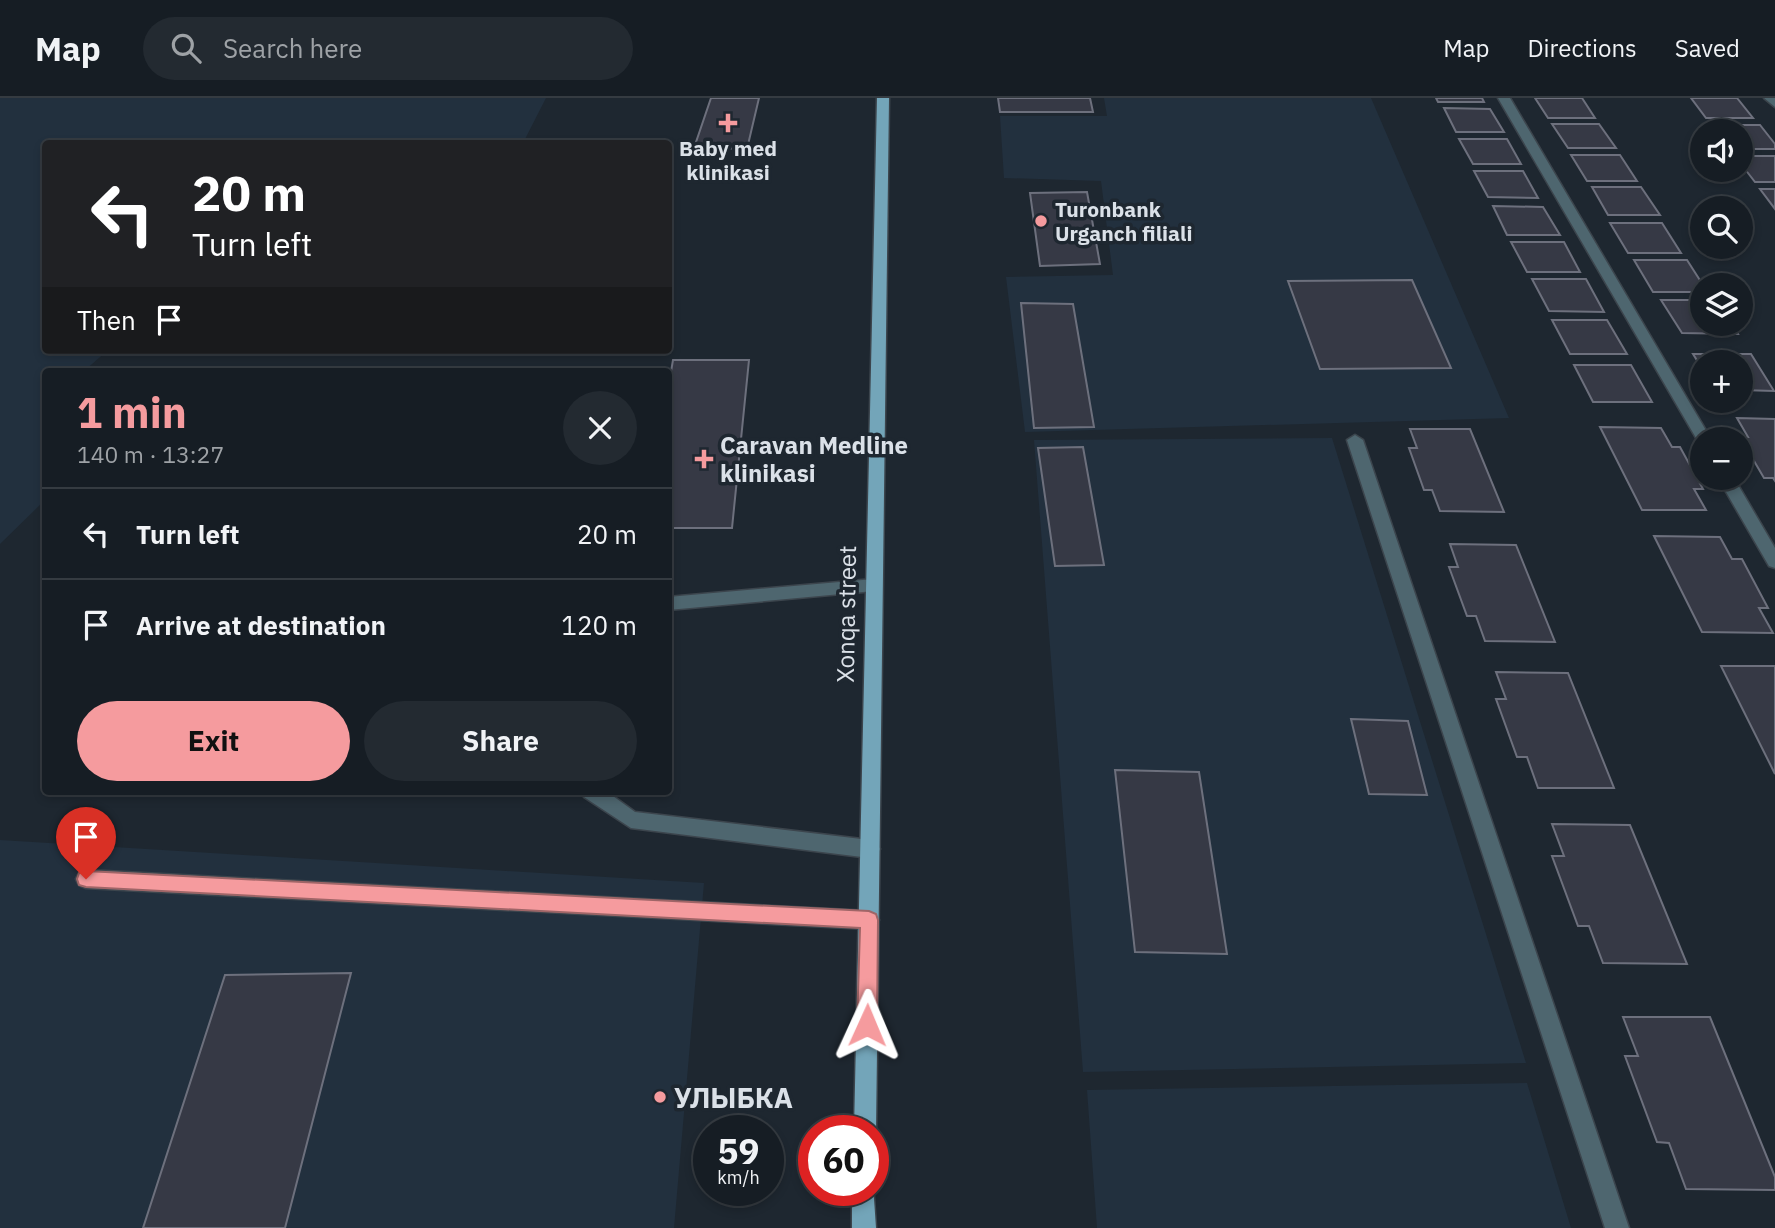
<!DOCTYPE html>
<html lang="en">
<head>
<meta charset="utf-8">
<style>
	:root { --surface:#161d24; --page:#232a31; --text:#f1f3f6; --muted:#9ea2a6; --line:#353b41; --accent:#f59b9e }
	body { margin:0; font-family:"IBM Plex Sans",sans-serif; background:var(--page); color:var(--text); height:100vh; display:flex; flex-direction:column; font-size:26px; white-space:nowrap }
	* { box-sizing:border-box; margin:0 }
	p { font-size:23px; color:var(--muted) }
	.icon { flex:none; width:38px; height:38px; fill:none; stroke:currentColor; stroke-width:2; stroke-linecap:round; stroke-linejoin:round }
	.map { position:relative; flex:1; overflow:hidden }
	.drawer { position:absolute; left:42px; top:270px; width:630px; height:427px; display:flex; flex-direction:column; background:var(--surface); border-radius:7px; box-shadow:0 4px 10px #0003,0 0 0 2px var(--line) }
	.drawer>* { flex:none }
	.guide { position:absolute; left:42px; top:42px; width:630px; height:214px; border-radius:7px; box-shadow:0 4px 10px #0003,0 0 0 2px var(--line); background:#202124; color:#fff; overflow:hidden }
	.fabs { position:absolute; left:1690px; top:21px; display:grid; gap:14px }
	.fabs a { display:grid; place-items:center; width:63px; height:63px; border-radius:50%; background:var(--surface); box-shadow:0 4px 10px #0003,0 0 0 2px var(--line); font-size:35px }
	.speed { position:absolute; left:693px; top:1017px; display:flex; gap:14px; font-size:35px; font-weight:700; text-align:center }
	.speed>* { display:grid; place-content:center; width:91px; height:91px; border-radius:50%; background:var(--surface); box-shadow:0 4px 10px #0003,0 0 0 2px var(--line); line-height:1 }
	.speed small { font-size:18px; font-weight:400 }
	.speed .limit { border:10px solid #d22; background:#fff; color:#111 }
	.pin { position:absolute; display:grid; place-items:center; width:60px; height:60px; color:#fff; margin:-72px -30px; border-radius:50% 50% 50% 0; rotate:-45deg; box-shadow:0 0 7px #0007 }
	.pin .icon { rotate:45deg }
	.me { position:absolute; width:77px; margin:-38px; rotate:1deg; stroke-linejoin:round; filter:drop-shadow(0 0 5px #0008) }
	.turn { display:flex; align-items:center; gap:24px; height:147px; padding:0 35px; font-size:32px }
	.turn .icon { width:91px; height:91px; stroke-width:2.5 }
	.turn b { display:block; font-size:49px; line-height:60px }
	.then { display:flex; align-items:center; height:66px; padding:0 35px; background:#0003; gap:14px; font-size:26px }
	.round { display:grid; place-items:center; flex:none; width:74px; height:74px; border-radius:37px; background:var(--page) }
	.overview { display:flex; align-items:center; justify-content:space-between; height:119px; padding:0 35px }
	h1 { font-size:42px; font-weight:700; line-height:52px; color:var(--accent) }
	.cta { display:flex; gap:14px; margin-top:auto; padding:14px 35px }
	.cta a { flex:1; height:80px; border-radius:42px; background:var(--accent); color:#111; font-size:28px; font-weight:700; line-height:80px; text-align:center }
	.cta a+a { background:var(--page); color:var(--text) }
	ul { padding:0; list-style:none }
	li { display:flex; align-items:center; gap:21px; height:91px; padding:0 35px; border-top:2px solid var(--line) }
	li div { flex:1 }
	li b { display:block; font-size:26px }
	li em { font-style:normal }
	header { display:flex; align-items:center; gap:42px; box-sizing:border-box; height:98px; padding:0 35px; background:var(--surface); border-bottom:2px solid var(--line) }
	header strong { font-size:33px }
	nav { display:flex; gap:38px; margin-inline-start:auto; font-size:24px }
	.search { width:490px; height:63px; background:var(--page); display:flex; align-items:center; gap:18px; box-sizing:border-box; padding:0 24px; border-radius:38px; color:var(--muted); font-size:26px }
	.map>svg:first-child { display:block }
	.built { fill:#22303e }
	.building { fill:#363945; stroke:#6d707d; stroke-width:2 }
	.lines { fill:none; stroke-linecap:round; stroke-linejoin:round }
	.lane-casing { stroke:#3c454d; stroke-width:3 }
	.street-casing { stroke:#3c454d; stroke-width:3 }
	.primary-casing { stroke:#3c454d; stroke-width:3 }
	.lane { fill:#4e666f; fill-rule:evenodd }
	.street { fill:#4e666f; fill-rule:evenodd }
	.primary { fill:#73a5b9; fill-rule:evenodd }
	.route { fill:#f59b9e; stroke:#9f6567; stroke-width:2 }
	.poi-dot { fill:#f59b9e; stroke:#1e2730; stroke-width:2.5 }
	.labels { text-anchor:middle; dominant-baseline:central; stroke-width:7; stroke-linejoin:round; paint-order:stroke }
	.far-poi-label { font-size:21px; font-weight:bold; fill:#dbe1e8; stroke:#1e2730 }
	.poi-label { font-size:24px; font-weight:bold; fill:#dbe1e8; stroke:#1e2730; text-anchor:start }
	.street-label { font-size:24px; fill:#dbe1e8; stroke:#1e2730 }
	.near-poi-label { font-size:28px; font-weight:bold; fill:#dbe1e8; stroke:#1e2730; text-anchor:start }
</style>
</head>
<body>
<header>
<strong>Map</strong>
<div class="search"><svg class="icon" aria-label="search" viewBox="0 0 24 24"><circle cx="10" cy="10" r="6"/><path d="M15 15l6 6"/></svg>Search here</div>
<nav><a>Map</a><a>Directions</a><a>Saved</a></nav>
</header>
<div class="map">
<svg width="1775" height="1130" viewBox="0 0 1775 1130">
	<rect width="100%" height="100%" fill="#1e2730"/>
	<path class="built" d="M0,0H546L523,45L46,46V252H108L84,273H46L45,402L0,446Z
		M1104,0H1371L1509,320L1025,334L1006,179L1113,177L1101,83L1004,80L1000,18H1107Z
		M1332,340L1526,965L1083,974L1034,342Z
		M0,742L704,785L674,1130H0Z
		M1527,985L1571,1130H1097L1087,992Z"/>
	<path class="building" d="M711,0H759L747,51L694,50Z
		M998,0H1090L1093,14H1000Z
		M1436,0H1482L1484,4H1438Z
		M1535,0H1582L1595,20H1548Z
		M1691,0H1737L1753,20H1706Z
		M1444,10L1490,11L1504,34H1456Z
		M1552,26H1599L1616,50H1568Z
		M1712,27H1760L1775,46V51H1741V33H1718Z
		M1459,41H1507L1521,66H1473Z
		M1571,57H1620L1637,83H1587Z
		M1741,58H1775V84H1755L1741,66Z
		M1474,73H1523L1538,100L1488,99Z
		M1592,89H1641L1660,117H1608Z
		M1760,91H1775V111Z
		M1087,94L1100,166L1040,168L1030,95Z
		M1493,108L1543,109L1560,137H1507Z
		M1610,125H1662L1681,155H1628Z
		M1511,144H1564L1580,174H1527Z
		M1634,162H1687L1703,187V194H1653Z
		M1532,181H1586L1604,214L1549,213Z
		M1412,182L1451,270L1320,271L1288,183Z
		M1661,202H1703V226H1732L1738,236L1682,235Z
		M1021,205L1073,206L1094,329L1034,330Z
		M1552,222H1607L1627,256H1570Z
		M1693,256H1751L1774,293L1741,292V264H1703V272Z
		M673,262H749L732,430H668V291Z
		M1574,267H1631L1652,304H1593Z
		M1737,320L1775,321V383L1773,380H1764L1740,339H1748Z
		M1600,329L1661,330L1672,349H1680L1703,391H1694L1706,412H1642Z
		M1410,331H1470L1504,414L1440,413L1432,392H1424L1409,350H1417Z
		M1083,349L1104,467L1055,468L1038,350Z
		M1654,438L1720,439L1732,461H1742L1768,510H1759L1773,535L1702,534Z
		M1450,446L1516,447L1555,544L1485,543L1476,518H1467L1449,469H1458Z
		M1721,568H1775V676Z
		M1496,574L1568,575L1614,690H1538L1527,659H1517L1496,601H1506Z
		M1351,621L1408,623L1427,697L1369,696Z
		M1115,672L1199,674L1227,856L1135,854Z
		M1552,726L1630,727L1687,866L1603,865L1589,828H1578L1552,758H1564Z
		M351,875L285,1130H143L225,877Z
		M1623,919H1710L1775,1079V1092L1686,1091L1669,1045L1657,1044L1625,958H1638Z"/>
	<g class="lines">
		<g class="lane-casing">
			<path id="lane" d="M1498,0H1510L1711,341H1703V346L1699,345Z
				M1355,337L1363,342L1629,1130H1605L1347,342Z
				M1718,380H1734L1775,450V470L1769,468Z
				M874,481L882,487L874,493L668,512V499Z
				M582,693H606L635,714L870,742L877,745L880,751L877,757L870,760L631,730L584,699Z
				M86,772L869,813L876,815L879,822L876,829L869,831L86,790L79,787L76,781L79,775Z"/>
		</g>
		<g class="street-casing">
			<path id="street" d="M1764,0H1775V9Z"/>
		</g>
		<g class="primary-casing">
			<path id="primary" d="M877,0H889L876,1032L873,1039V1032H854Z
				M873,1086L876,1130H852V1092H873Z"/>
		</g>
		<use href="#lane" class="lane"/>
		<use href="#street" class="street"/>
		<use href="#primary" class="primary"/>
	</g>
	<path class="route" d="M86,773L869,813L876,816L878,822L877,927L874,934L867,937L860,934L857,927L860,830L86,789L79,787L77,781L79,775Z"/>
	<g class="poi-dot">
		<path d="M724.5 14.5h7v7h7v7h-7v7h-7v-7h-7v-7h7z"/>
		<circle cx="1041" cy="123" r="7"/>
		<path d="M700.5 350.5h7v7h7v7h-7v7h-7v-7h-7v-7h7z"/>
		<circle cx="660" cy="999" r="7"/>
	</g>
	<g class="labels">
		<g class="far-poi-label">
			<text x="728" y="50">Baby med<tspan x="728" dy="24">klinikasi</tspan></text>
			<text x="1055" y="111" text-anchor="start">Turonbank<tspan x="1055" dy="24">Urganch filiali</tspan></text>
		</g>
		<g class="poi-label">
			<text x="720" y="347">Caravan Medline<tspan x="720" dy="28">klinikasi</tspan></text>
		</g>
		<g class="street-label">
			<text transform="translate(846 516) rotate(-89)">Xonqa street</text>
		</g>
		<g class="near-poi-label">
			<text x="674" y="999">УЛЫБКА</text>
		</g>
	</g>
</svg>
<div class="fabs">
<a><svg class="icon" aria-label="sound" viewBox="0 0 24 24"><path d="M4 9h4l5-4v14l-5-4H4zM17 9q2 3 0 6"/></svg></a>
<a><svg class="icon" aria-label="search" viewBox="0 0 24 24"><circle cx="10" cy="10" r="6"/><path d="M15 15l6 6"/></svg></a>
<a><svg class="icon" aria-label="layers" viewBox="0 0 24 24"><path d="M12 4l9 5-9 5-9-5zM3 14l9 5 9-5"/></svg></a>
<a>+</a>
<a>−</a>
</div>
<div class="speed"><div>59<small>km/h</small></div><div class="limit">60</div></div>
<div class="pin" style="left:86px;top:781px;background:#d93025"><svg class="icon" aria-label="arrive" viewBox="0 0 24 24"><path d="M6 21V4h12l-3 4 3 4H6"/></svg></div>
<svg class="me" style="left:867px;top:927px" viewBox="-20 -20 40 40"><path d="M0-17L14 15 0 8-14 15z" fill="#f59b9e" stroke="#fff" stroke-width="4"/></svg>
<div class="guide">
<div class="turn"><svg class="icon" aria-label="left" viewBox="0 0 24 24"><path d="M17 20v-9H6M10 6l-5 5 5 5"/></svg><div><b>20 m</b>Turn left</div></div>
<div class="then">Then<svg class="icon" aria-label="arrive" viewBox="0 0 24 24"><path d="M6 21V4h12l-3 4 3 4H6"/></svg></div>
</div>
<section class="drawer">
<div class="overview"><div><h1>1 min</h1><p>140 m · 13:27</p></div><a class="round"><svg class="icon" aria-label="close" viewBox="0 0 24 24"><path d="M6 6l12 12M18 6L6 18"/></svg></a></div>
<ul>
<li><svg class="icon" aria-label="left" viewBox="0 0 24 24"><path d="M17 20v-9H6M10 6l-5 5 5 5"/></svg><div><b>Turn left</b></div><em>20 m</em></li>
<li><svg class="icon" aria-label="arrive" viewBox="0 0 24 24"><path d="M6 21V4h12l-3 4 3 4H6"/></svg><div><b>Arrive at destination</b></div><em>120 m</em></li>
</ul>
<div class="cta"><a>Exit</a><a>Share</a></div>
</section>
</div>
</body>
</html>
